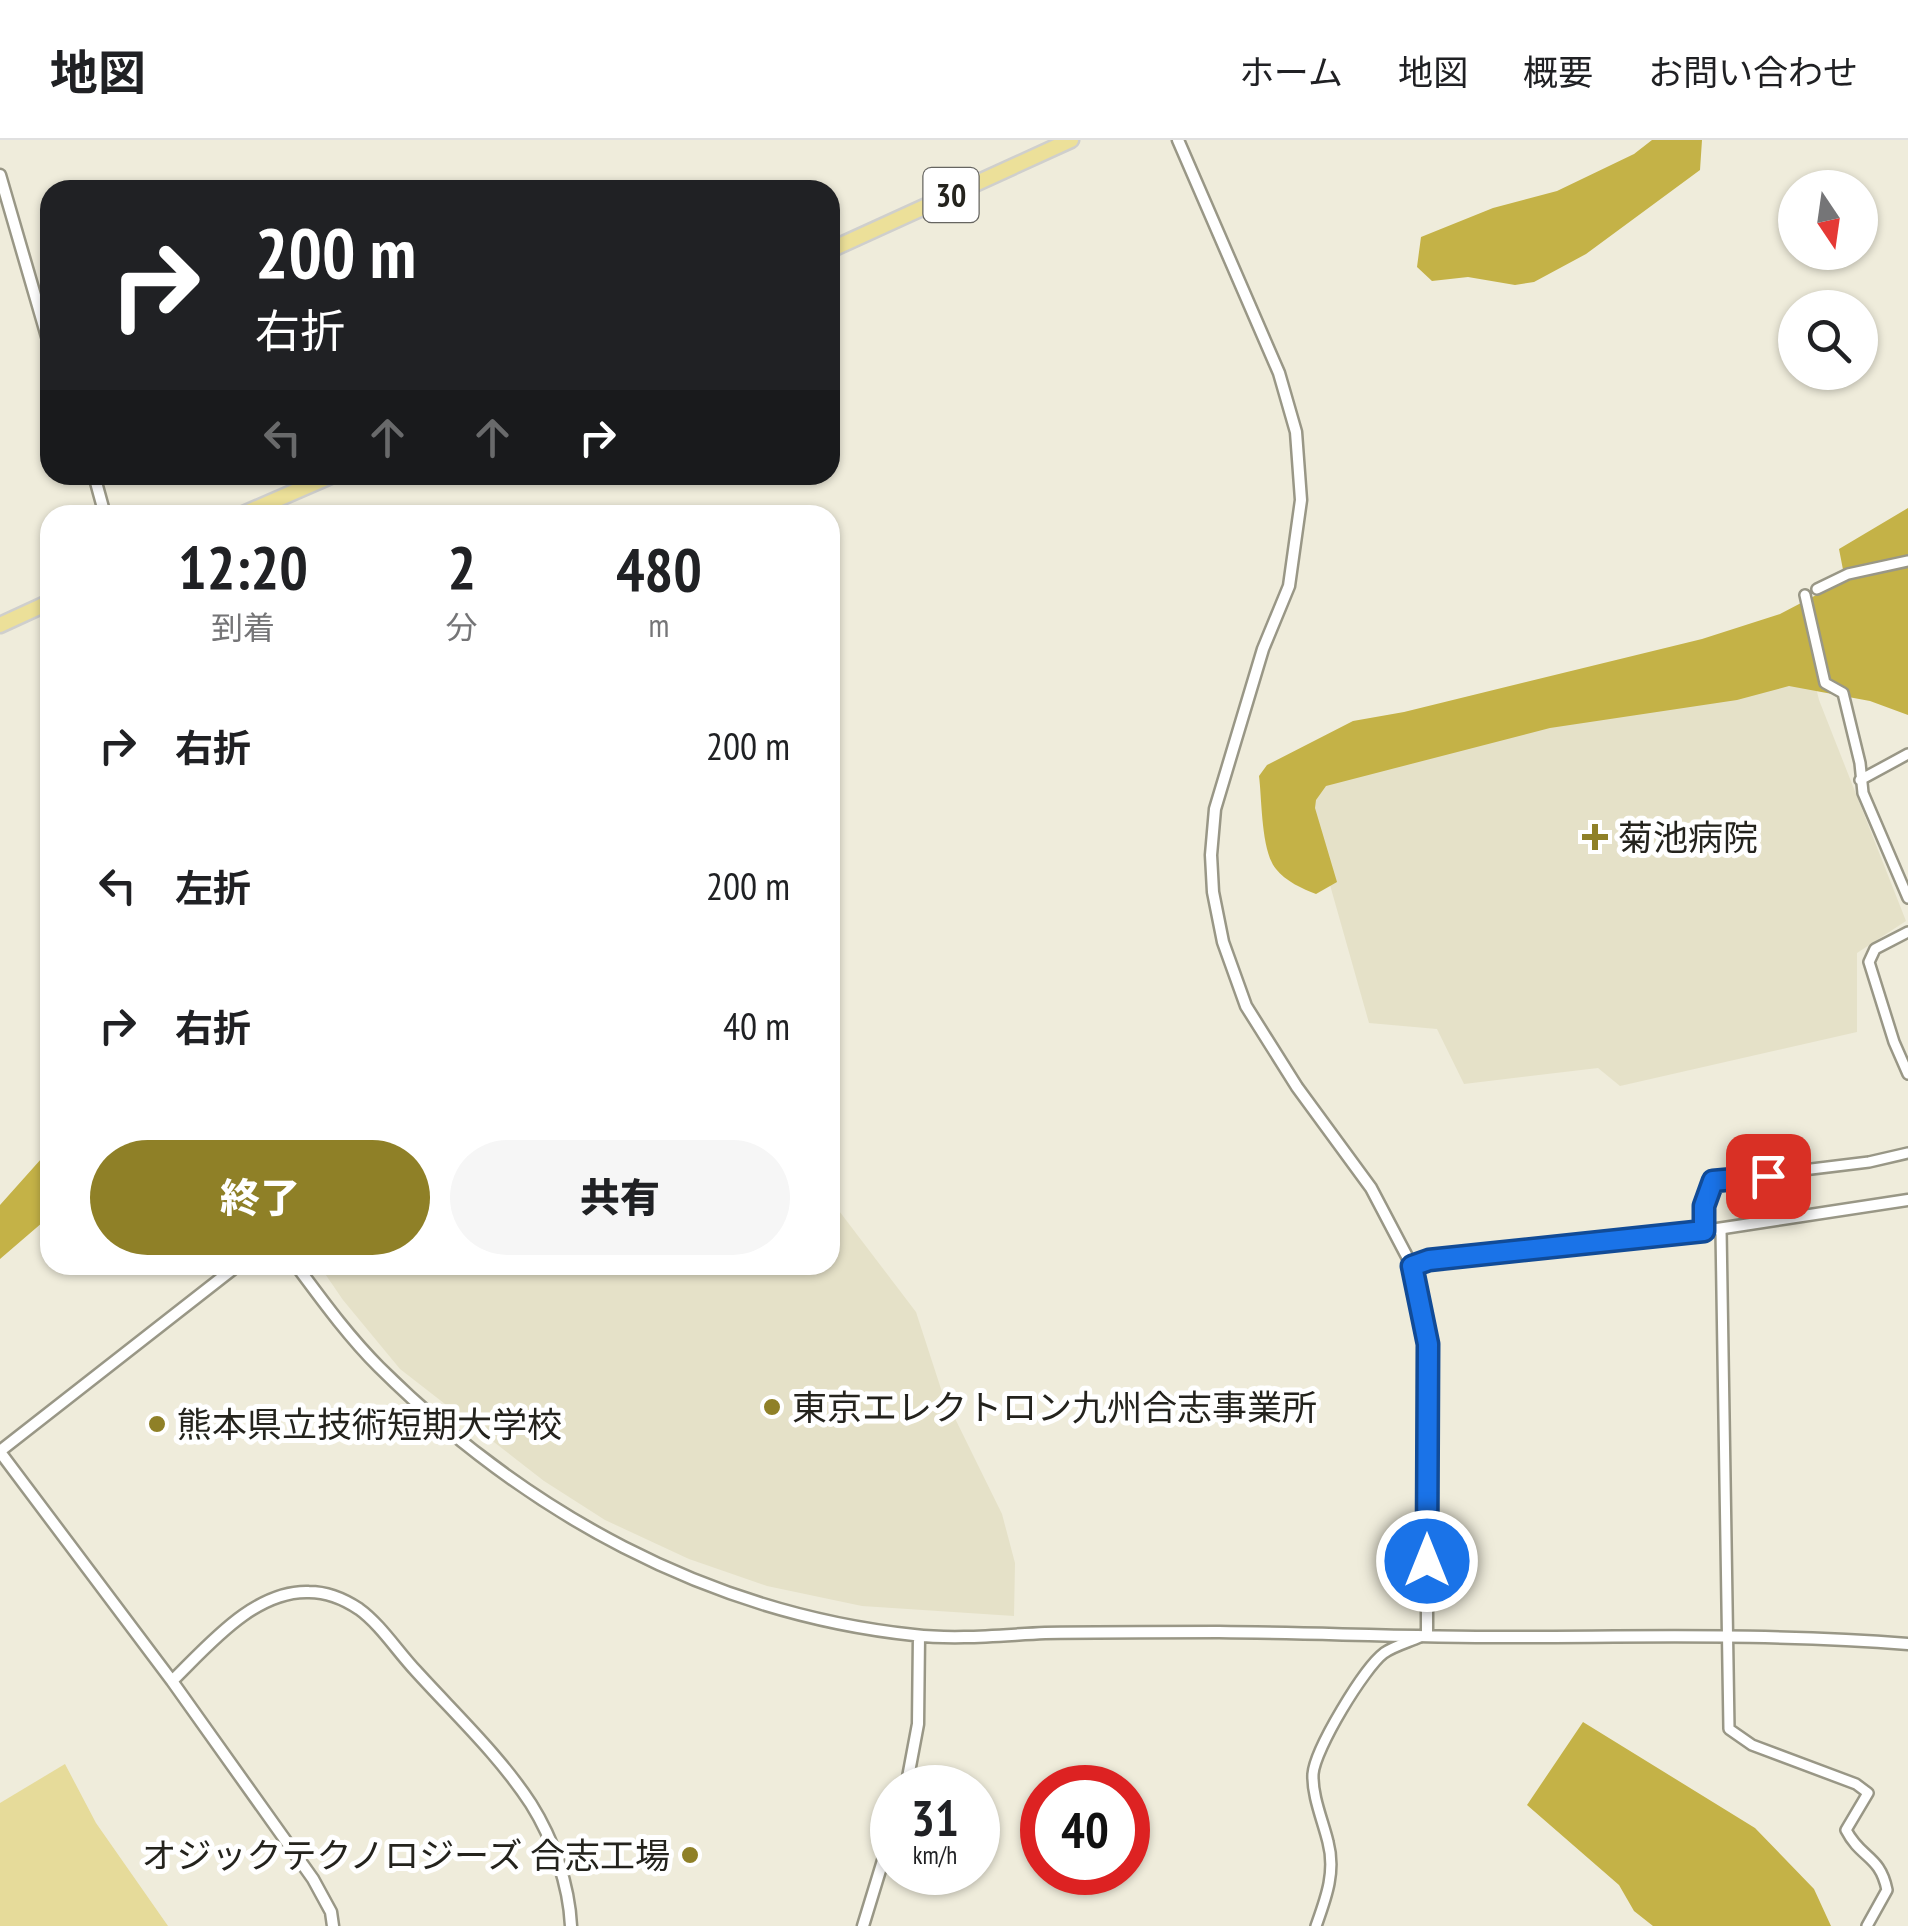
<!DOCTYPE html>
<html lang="ja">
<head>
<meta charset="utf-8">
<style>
	:root { --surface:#fff; --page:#f6f6f6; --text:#202124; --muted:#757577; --line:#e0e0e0; --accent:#8f8027 }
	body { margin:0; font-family:"PT Sans Narrow","Noto Sans JP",sans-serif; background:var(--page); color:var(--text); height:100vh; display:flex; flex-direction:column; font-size:38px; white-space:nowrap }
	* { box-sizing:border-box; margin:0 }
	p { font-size:32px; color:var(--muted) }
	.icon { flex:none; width:55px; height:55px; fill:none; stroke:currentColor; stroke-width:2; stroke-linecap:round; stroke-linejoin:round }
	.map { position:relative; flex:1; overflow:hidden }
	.drawer { position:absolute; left:40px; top:365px; width:800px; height:770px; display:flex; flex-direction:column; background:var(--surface); border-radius:30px; box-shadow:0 2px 8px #0004 }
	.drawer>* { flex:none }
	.hud { position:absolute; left:40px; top:40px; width:800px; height:305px; border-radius:30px; box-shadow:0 2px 8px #0004; background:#202124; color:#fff; overflow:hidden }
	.needle { width:65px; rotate:167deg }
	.controls { position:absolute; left:1778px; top:30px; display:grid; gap:20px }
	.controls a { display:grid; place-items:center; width:100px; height:100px; border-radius:50%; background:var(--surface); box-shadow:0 2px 8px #0004; font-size:50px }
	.speed { position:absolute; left:870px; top:1625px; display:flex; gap:20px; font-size:50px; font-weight:700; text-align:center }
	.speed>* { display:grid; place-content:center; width:130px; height:130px; border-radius:50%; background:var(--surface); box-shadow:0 2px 8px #0004; line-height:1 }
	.speed small { font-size:25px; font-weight:400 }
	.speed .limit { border:15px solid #d22; background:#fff; color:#111 }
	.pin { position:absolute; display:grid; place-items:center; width:85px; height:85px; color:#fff; margin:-42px; border-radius:20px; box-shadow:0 5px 15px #0006 }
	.me { position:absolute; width:110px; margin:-55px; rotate:0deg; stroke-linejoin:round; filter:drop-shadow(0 0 8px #0008) }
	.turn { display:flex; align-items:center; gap:35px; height:210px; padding:0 50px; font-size:45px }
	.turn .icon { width:130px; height:130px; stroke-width:2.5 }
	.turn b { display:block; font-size:70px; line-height:85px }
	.lanes { display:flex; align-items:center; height:95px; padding:0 50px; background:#0003; justify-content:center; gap:50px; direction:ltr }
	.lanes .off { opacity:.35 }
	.eta { display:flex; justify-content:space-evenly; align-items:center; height:170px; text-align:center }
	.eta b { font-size:60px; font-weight:800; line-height:70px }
	.primary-button { display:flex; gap:20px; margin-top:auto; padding:20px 50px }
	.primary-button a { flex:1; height:115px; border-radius:60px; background:var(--accent); color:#fff; font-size:40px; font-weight:800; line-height:115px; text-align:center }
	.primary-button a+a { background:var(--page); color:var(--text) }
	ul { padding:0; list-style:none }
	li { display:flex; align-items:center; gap:30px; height:140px; padding:0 50px }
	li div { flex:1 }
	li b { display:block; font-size:38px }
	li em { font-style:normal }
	header { display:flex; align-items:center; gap:60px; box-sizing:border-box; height:140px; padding:0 50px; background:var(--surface); border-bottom:2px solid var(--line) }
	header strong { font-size:48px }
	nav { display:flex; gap:55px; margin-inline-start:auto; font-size:35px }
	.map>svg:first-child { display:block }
	.built { fill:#e5e1c8 }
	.green { fill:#e6db9a }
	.forest { fill:#c4b247 }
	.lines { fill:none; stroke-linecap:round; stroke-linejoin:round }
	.minor-casing { stroke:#999786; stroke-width:14 }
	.tertiary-casing { stroke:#999786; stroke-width:15 }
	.primary-casing { stroke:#cfcfcd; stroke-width:19 }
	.minor { stroke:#fff; stroke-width:9 }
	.tertiary { stroke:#fff; stroke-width:10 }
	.primary { stroke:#ece099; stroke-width:14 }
	.route-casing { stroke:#114b97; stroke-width:25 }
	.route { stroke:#1a73e8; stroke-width:18 }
	.poi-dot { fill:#8f8027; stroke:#fff; stroke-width:4 }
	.labels { text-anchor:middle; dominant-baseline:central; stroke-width:10; stroke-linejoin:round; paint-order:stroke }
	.shield { fill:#fff; stroke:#666561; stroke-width:2.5 }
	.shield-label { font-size:32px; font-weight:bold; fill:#24231d }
	.poi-label { font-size:35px; fill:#24231d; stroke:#fff; text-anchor:start }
</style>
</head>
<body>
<header>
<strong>地図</strong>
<nav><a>ホーム</a><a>地図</a><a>概要</a><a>お問い合わせ</a></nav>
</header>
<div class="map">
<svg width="1908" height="1786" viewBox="0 0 1908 1786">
	<rect width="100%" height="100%" fill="#efecdb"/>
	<path class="built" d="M1798,473L1819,560L1906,781L1857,813V892L1620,946L1598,928L1464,944L1437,889L1369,883L1293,614Z
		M830,1059L916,1172L942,1252L1002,1374L1015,1423L1014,1476L862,1466L767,1446L689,1419L605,1380L544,1341L400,1229L343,1160L319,1125H830Z"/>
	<path class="green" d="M65,1624L96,1683L168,1786H0V1663Z"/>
	<path class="forest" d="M1652,0H1702L1700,30L1586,114L1534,142L1515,145L1468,137L1432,141L1417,127L1421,97L1493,68L1557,51L1634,14Z
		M1908,368V575L1870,561L1789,546L1737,560L1550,588L1326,646L1316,660L1315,668L1337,742L1316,754C1303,749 1285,741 1276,729C1261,711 1262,659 1259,636L1267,625L1353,581L1404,572L1702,499L1780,474L1845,440L1839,409Z
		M50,1009V1076L0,1119V1065Z
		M1583,1582L1755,1688L1814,1749L1831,1786H1653L1634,1771L1619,1745L1527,1665Z"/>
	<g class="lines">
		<g class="minor-casing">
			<path id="minor" d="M1817,449L1848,434L1908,421
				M1805,455L1825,543L1843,553L1860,623L1863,653L1908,758
				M1860,640L1908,614
				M1908,792L1875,809L1869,822L1894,902L1908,934
				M1721,1089L1729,1589L1752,1605L1856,1644L1868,1653L1846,1690C1861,1719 1880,1715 1887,1750L1867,1786
				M1412,1126L1429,1121L1704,1091V1066L1713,1041L1869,1022L1908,1013
				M1316,1786C1326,1758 1336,1732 1328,1702C1323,1681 1312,1656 1313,1634C1315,1609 1364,1528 1384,1513C1394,1506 1409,1502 1420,1497"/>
		</g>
		<g class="tertiary-casing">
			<path id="tertiary" d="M1178,0L1279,233L1296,292L1301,360L1289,446L1263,509L1215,669L1211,715L1213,752L1223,802L1246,866L1297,947L1371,1048L1412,1126L1427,1204V1494
				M0,35L50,207
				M94,335L105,375
				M1704,1091L1908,1060
				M296,1125C322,1160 348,1196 379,1227C525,1372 707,1473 914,1495C956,1500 1002,1495 1045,1493C1103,1492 1161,1492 1219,1492C1315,1493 1411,1497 1507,1497C1641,1497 1774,1493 1908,1504
				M0,1311L238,1125
				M0,1312L172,1541L313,1739L331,1772L333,1786
				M172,1541C208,1506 254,1450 309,1452C326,1452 344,1459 359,1469C380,1484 398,1512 416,1531C455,1574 499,1615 531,1664C553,1699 569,1744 571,1786
				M906,1648L918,1584L919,1496
				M863,1786L892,1691"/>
		</g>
		<g class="primary-casing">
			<path id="primary" d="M830,110L1071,0
				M241,375L333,335
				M0,485L50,462"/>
		</g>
		<use href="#minor" class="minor"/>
		<use href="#tertiary" class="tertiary"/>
		<use href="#primary" class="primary"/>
	</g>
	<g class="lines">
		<g class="route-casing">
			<path id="route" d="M1427,1421L1428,1204L1412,1126L1429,1120L1704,1091V1066L1713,1041L1768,1036"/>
		</g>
		<use href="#route" class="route"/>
	</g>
	<g class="poi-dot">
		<path d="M1590 682h10v10h10v10h-10v10h-10v-10h-10v-10h10z"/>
		<circle cx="772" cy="1267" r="10"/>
		<circle cx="157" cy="1284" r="10"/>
		<circle cx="690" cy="1715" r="10"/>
	</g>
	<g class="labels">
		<rect class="shield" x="923.5" y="28" width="55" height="54" rx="8"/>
		<g class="shield-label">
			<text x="951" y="55">30</text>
		</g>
		<g class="poi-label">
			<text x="1618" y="697">菊池病院</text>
			<text x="792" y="1267">東京エレクトロン九州合志事業所</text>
			<text x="177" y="1284">熊本県立技術短期大学校</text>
			<text x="670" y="1715" text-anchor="end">オジックテクノロジーズ 合志工場</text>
		</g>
	</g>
</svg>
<div class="controls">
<a><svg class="needle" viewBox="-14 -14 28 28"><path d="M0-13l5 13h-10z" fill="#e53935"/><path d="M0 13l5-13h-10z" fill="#757577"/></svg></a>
<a><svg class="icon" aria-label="search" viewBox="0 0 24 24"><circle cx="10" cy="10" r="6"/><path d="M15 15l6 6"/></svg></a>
</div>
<div class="speed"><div>31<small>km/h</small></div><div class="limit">40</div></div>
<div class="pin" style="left:1768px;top:1036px;background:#d93025"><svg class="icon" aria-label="arrive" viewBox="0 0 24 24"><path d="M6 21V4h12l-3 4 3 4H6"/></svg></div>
<svg class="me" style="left:1427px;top:1421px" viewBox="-20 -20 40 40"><circle r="17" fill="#1a73e8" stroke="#fff" stroke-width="3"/><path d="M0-11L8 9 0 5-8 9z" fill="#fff"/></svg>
<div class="hud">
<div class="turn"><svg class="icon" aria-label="right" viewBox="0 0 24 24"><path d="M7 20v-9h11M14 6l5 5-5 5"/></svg><div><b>200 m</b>右折</div></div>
<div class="lanes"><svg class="icon off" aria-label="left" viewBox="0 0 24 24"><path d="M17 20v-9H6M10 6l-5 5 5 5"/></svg><svg class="icon off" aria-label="ahead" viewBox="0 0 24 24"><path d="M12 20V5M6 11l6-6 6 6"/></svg><svg class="icon off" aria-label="ahead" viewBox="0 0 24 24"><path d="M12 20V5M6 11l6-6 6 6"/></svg><svg class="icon" aria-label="right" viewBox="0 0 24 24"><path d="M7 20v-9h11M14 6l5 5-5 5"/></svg></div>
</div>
<section class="drawer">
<div class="eta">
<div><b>12:20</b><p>到着</p></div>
<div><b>2</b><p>分</p></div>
<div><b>480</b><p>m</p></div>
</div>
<ul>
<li><svg class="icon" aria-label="right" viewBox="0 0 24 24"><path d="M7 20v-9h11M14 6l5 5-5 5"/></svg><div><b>右折</b></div><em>200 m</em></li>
<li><svg class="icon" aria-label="left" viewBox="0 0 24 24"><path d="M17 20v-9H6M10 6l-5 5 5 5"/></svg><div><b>左折</b></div><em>200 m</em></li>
<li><svg class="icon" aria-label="right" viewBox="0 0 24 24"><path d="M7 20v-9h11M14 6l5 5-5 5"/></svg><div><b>右折</b></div><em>40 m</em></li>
</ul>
<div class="primary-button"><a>終了</a><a>共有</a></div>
</section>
</div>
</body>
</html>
